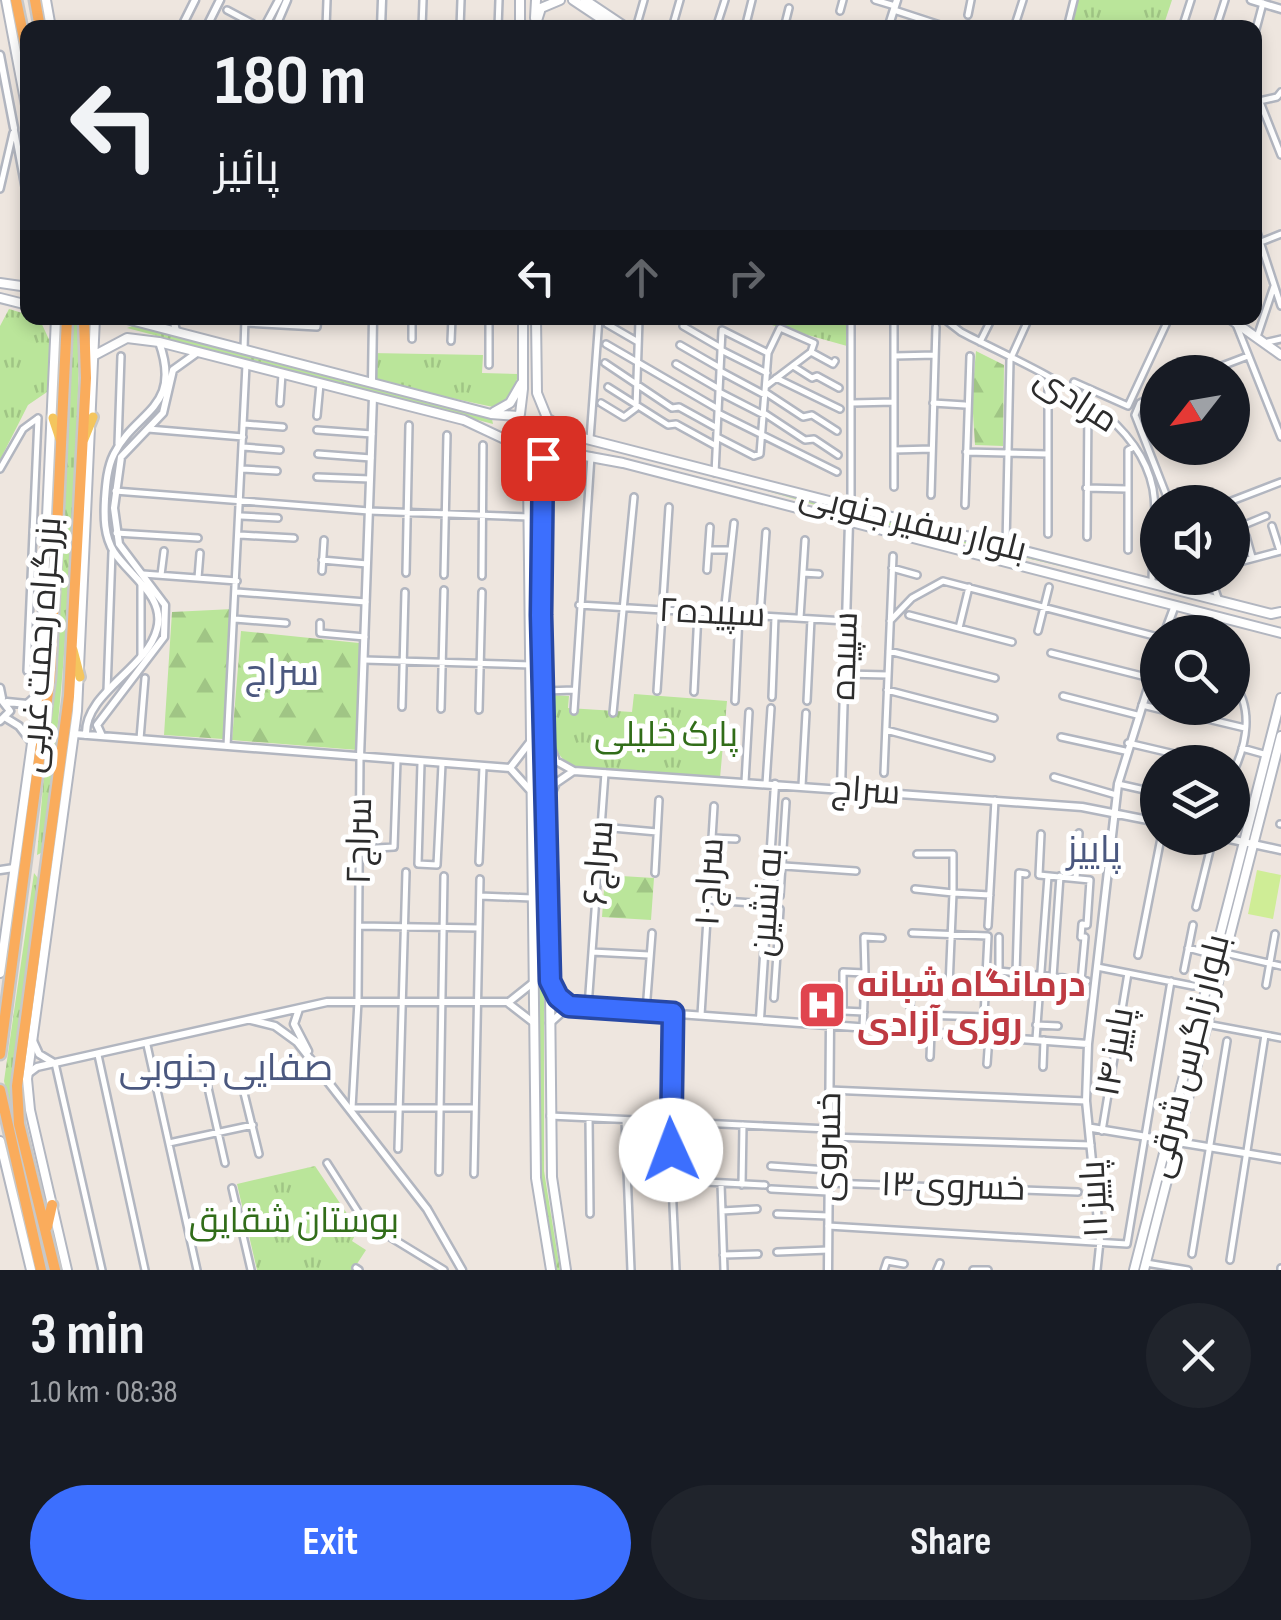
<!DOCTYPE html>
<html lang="en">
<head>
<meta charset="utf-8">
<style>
	:root { --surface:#171b24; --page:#20242c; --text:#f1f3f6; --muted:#9ea1a6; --accent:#3c6ffe }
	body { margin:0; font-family:"Sofia Sans Condensed",Cairo,sans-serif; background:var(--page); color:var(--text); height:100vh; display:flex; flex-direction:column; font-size:38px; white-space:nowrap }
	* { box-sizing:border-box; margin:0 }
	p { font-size:32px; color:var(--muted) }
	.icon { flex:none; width:55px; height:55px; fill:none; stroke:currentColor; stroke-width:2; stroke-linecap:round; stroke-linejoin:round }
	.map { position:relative; height:1270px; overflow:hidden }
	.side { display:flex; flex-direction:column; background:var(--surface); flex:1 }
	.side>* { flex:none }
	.banner { position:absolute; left:20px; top:20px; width:1242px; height:305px; border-radius:20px; box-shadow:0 5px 15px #0003; background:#171b24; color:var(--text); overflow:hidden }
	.needle { width:65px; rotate:239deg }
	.tools { position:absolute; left:1140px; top:355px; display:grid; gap:20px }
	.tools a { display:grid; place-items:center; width:110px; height:110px; border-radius:50%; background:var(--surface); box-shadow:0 5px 15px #0003; font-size:50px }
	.pin { position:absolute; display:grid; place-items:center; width:85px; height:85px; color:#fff; margin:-42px; border-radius:20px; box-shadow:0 5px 15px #0006 }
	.me { position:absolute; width:110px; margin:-55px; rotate:358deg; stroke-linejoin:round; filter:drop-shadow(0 0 8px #0008) }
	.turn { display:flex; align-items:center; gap:35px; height:210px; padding:0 30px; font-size:45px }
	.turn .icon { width:130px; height:130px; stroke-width:2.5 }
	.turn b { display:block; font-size:70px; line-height:85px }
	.lanes { display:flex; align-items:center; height:95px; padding:0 30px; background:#0003; justify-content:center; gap:50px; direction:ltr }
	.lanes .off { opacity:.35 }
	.round { display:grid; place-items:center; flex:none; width:105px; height:105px; border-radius:52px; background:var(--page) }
	.head { display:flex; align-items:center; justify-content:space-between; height:170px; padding:0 30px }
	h1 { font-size:60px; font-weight:700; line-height:75px }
	.primary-button { display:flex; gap:20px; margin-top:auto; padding:20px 30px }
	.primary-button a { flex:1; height:115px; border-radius:60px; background:var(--accent); color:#fff; font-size:40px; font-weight:700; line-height:115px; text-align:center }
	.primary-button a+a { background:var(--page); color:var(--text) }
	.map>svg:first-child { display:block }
	.grass { fill:url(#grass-tufts) }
	.forest { fill:url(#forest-firs) }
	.pitch { fill:#cfed96 }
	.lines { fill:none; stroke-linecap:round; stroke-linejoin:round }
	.minor-casing { stroke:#b2b6c0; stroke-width:10 }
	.tertiary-casing { stroke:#b2b6c0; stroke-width:11 }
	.secondary-casing { stroke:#b2b6c0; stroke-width:12 }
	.primary-casing { stroke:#c8c8c8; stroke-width:14 }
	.trunk-casing { stroke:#c8c8c8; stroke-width:15 }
	.minor { stroke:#fff; stroke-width:5 }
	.tertiary { stroke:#fff; stroke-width:6 }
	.secondary { stroke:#fff; stroke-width:8 }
	.primary { stroke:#f4c55e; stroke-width:9 }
	.trunk { stroke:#faac5c; stroke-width:10 }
	.route-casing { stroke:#2748a5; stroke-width:25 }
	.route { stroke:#3c6ffe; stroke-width:18 }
	.labels { text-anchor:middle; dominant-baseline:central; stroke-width:10; stroke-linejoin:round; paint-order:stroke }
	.street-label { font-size:35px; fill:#2c2c2c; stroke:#fff }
	.park-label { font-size:35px; fill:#316d19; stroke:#fff }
	.health-label { font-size:35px; font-weight:bold; fill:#be3a42; stroke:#fff; text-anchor:start }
	.neighbourhood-label { font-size:38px; fill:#4b587f; stroke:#fff }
</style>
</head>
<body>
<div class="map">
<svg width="1281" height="1270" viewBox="0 0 1281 1270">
	<defs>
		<pattern id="grass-tufts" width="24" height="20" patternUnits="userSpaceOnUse" patternTransform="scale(2.5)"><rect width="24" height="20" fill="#bae59a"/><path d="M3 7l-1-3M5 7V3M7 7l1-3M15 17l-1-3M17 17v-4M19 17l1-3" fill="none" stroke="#a0c585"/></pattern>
		<pattern id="forest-firs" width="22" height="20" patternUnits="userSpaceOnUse" patternTransform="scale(2.5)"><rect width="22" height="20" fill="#bae59a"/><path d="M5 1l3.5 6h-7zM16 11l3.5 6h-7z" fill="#a0c585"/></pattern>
	</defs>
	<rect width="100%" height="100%" fill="#eee6df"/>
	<path class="grass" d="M1078,0H1172L1163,27H1071Z
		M9,309L39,318L53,348L50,390L28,405L0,460V326Z
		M71,318H80V328C75,504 67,678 43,852L37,855L59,603Z
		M747,318H846L847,346Z
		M135,325L492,419L493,424L127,328Z
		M371,353L483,355L482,373L518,374C515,391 510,402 493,407L372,381Z
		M764,490L804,498L1102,576L863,519Z
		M534,621L541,666L544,853L536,745Z
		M634,694L727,701L720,778L575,767C546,755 553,721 552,695L569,696L568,708L632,712Z
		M538,865L544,896V1171L560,1270H556L541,1181Z
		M34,873L40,881L12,1099L50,1270H46L4,1081Z
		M315,1166L358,1230L352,1241L366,1250L353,1270H257L237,1184Z"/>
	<path class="forest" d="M976,351L1004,365L1003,446L975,445L972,397Z
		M233,609L223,739L164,735L172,612Z
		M241,631L359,643L358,750L232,740Z
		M605,875L654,878L651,920L602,917Z"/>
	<path class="pitch" d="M1257,870L1281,875L1273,919L1248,914Z"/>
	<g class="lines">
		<g class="minor-casing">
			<path id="minor" d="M875,0L895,6
				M227,10L261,28
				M894,10L949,28
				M840,11L843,0
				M968,15L971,0
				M785,24L797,28
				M326,28L327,0
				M422,28L423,0
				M460,28L461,0
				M498,28L499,0
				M636,28L644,0
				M672,28L680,0
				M716,28L725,0
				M745,28L752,0
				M784,28L789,8
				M1014,28L1023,0
				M1067,28L1074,0
				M1182,28L1191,0
				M1216,28L1225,0
				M1255,33L1263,3
				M1255,102L1277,97L1281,92
				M1260,102L1281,155
				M14,128L28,203
				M0,189L13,133
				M1255,226L1281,306
				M1261,242L1281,234
				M851,318V507
				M943,318L961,332C1029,368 1137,407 1153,489C1158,518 1152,553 1152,583
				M245,323L317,327L318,318
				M607,324L638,342
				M1236,324L1281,437
				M683,326L721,348
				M1258,334L1274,286
				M412,339V318
				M451,341L452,318
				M980,342L992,318
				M1268,342L1281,339
				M606,344L718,409
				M680,345L720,368
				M244,349L245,318
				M721,350L767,373
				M894,356L935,355
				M605,363L672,408L679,407L717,428
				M676,364L719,389
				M489,365V318
				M793,366L812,378L817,376L839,388
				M720,371L765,395
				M1206,372L1248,356
				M776,378L840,409
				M1074,382L1128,406L1169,318
				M766,386L811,352L833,364L835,361
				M608,387L668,425L676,424L716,446
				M1048,389V534
				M719,392L764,415
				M765,392L803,417L812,415L837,431
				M1158,394L1140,403L1135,415L1169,502
				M280,403L282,374
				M601,403L624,417L636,408L639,320L634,318
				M852,403L894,402
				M933,403L965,405
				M718,413L837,472
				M764,413L805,440L814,439L838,455
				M317,416L320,384
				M244,424L283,427
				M148,429L243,437
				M317,430L372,434
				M717,437L754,456L760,454L768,353L780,328L814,343L811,352
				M590,439L599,318
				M118,444L121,356
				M243,447L280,450
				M894,450L932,449
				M966,452L1048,454
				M318,454L371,458
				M0,469L23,429L38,418
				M242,469L277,471
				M715,473L722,330L768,353
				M317,477L370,479
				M894,487V318
				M1086,488L1127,489
				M115,491L369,511L529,517
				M931,495L936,327
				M1229,502L1281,482
				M965,505L970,356
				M241,516L278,518
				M1272,526L1280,551
				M1232,530L1266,516
				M116,533L198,538
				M240,535L294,538
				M1246,536L1252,557
				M1087,537L1088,401
				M1006,545L1010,360L1029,318
				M709,550H731
				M1128,550V450L1134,447
				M322,560L367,564
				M1232,564L1281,551
				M892,568L917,575
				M707,570L710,527
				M322,571L324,540
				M406,573L409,425
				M803,573L819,574
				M143,574L237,581
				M161,575L164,551
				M444,575L447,435
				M482,576L483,445
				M198,578L200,553
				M1211,578L1219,601
				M141,584V656
				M237,592L366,602
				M579,605L846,621
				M724,614L734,523
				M909,615L1012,642
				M760,616L766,532
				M800,618L805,540
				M235,619L286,623
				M890,621L912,598L943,581L1158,637
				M320,623V633L365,637
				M959,628L969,587
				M1038,631L1049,587
				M889,651L995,678
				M1051,653L1150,678
				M364,660L531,665
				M27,671L38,418
				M844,674L888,675
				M1232,680C1254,708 1247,744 1232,775
				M887,690L994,718
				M107,691L112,552
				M545,691L574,690
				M657,691L669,507
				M694,692L698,612
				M1063,696L1137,715
				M772,697L775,617
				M735,701L739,615
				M807,701L811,619
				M1142,705L1183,715
				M402,707L405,592
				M441,709L444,590
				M479,710L482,592
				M574,711L591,456
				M613,713L634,497
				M1199,717L1245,728
				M886,730L991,758
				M1061,737L1125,751
				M140,739L145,678
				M1128,743L1179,755
				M227,746L246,365
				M1242,748L1267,755
				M360,757L358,1001L352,1108H475
				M1191,757L1213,762
				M421,763L418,864L437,865L442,764
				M884,773L893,556
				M1054,777L1116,795
				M745,782L749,712
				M766,784L771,708
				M1118,784L1158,793
				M802,786L806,713
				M1280,824H1281
				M601,827L657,832
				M1041,834L1039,875L1090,880L1087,925L1082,924L1081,937H1085L1081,981
				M712,838L736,839
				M360,849L394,847L397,760
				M479,862L483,767
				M770,865L856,871
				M655,873L659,800
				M1076,878L1079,833
				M915,889L953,893V854H917
				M480,896L532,898
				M780,896L786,802
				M709,900L767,904
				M1196,907L1213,838
				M359,926L479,928
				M988,926L995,800
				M912,933L988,936L983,1036
				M999,937V971L1064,978
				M1188,948L1214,955
				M592,952L649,955
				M1225,953L1281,966
				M1138,955L1161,838
				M1097,967L1193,986
				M1184,970L1193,925
				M865,973L864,937L882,938
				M1016,974L1019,873L1026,874
				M1053,977L1060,876
				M1069,979L1087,981
				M864,982L949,986L953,893L990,895
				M1266,985L1275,934
				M774,998L780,909
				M588,1007L605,773
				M910,1007L911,985
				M646,1011L652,933
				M673,1013L669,1119L676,1270
				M701,1015L714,806
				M922,1015L984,1017
				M1206,1024L1281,1038
				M1036,1025L1058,1026
				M863,1027C864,1009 864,991 865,973L843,972V1011L864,1012
				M1036,1039L1048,876
				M147,1045L197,1270
				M98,1055L145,1270
				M930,1057L931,1032
				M55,1063L102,1270
				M987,1064L989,1036
				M1043,1067L1044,1040
				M204,1070L225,1163
				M829,1090L1086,1101
				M244,1093L259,1154
				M550,1116L829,1129
				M589,1118L590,1214
				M625,1120L631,1270
				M1102,1131L1128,973
				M829,1137L1091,1145
				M169,1143L253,1125
				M398,1149L406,872
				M327,1163L364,1221L444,1270
				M771,1166L828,1170
				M439,1172L444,876
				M474,1174L480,879
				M628,1178L765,1185
				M828,1183L1078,1192
				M721,1184L724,1270
				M742,1185L743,1125
				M232,1188L251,1270
				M771,1189L828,1192
				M722,1211L757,1209
				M777,1214L828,1216
				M828,1226L1127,1244L1171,981
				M777,1252L828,1250
				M1192,1254L1227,1041
				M723,1255L758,1254
				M1230,1260L1265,1035
				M1146,1263L1188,1270
				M356,1268L359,1270
				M884,1270L887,1261L904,1264
				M937,1270L940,1263
				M973,1270H988
				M1097,1270L1100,1241
				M1281,1270V1268"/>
		</g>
		<g class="tertiary-casing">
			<path id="tertiary" d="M1251,0L1281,9
				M181,28L195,0
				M206,28L220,0
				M264,28L279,0
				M275,28L287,0
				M381,28L382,0
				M888,28L897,0
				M0,55L14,128
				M173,318L176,331
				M372,381L373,318
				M1165,632L1174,608
				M0,688L2,698
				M0,698L10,711L0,721
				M7,702L27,704L38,694
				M6,718L19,726L33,744
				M75,734L510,768
				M86,735C84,693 147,669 157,629C166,597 129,575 114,552C104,536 104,517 105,499C106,485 107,468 114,454C136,410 183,409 159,342
				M102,736L97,725L164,637L165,605L119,544L114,508L121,457L163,413L173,370L198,352
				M549,743L556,761L574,771L1082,807L1158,822
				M360,757L373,397
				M510,768L529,789
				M510,768L530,742
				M841,789L849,522
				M549,799L556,783L572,772
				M1225,838L1281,850
				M0,870L14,868
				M551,985L569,1006
				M509,1002L534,982
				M569,1006L1088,1044
				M299,1009L294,1024L308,1051
				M760,1019L775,784
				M251,1020L275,1026L297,1042L427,1209L462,1270
				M550,1023L569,1006
				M33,1041L39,1054L54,1063
				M29,1073L37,1067L327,1002H507L534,1023
				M1092,1128L1281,1159
				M1100,1241L1086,1101L1088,1044L1118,784L1158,656
				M828,1270L830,1024"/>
		</g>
		<g class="secondary-casing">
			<path id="secondary" d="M6,0L28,116
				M46,0L51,28
				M573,0L615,28
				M585,0L627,28
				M535,18L536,0
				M535,27L541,8L560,0
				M520,28V0
				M0,283L28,287
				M0,298L28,305
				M123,318L491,414L518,416
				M523,318V389L520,414L510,431L515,447L531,455L547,449L554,435L537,393L536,318
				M1229,318L1281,355
				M95,355L127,338L159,342L464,420L513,443
				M494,412L510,403L521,384
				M550,420L571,435L1271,614L1281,612
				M547,449L623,463L1281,633
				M518,450L528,476L536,1178L551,1270
				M544,451L541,615L548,800L552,1177L566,1270
				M543,481L553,462L570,454
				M0,973L39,693L56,318
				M0,1141L31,1270
				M67,1270L30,1110L27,1079L77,711L95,318
				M1134,1270L1281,698
				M1144,1270L1281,736"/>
		</g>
		<g class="primary-casing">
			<path id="primary" d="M53,418L60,439
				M84,439L93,417
				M73,650L80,677"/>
		</g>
		<g class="trunk-casing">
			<path id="trunk" d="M16,0L28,58
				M35,0L40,28
				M0,1054L50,677L67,318
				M0,1090L41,1270
				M47,1227L52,1205
				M55,1270L19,1124L17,1086L69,696L86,378L84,318"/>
		</g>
		<use href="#minor" class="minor"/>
		<use href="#tertiary" class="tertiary"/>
		<use href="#secondary" class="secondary"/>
		<use href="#primary" class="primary"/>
		<use href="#trunk" class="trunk"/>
	</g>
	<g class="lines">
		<g class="route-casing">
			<path id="route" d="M543,458L541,615L550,981L558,997L569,1006L673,1013L671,1150"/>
		</g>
		<use href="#route" class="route"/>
	</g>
	<defs>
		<g id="hospital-square" transform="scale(2.5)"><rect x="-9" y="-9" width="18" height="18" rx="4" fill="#e0444e" stroke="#fff"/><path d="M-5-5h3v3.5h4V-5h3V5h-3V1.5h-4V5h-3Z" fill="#fff"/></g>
	</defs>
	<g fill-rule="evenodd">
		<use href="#hospital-square" x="822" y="1005"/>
	</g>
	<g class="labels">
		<g class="street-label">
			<text transform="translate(1076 400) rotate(33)">مرادی</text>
			<text transform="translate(913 523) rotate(14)">بلوار سفیر جنوبی</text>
			<text transform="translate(712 613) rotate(3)">سپیده۲</text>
			<text transform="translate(41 645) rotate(-86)">بزرگراه رحمت غربی</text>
			<text transform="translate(845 656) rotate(-88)">سپیده</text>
			<text transform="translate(866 791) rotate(4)">سراج</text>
			<text transform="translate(360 841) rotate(-89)">سراج۲</text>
			<text transform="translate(599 863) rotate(-86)">سراج۶</text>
			<text transform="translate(710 882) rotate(-87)">سراج۱۰</text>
			<text transform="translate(767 902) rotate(-86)">به نشین</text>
			<text transform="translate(1115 1052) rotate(-80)">پاییز ۱۴</text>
			<text transform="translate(1189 1056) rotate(-76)">بلوار زاگرس شرقی</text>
			<text transform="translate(829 1147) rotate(-89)">خسروى</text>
			<text transform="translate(953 1187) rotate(2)">خسروى۱۳</text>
			<text transform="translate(1095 1199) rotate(-93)">پاییز ۱۱</text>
		</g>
		<g class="park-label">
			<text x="666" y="735">پارک خلیلی</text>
			<text x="294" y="1221">بوستان شقایق</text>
		</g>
		<g class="health-label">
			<text x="857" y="985">درمانگاه شبانه<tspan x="857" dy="40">روزی آزادی</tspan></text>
		</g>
		<g class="neighbourhood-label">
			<text x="282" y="673">سراج</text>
			<text x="1094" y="850">پاییز</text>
			<text x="226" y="1068">صفایی جنوبی</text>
		</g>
	</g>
</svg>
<div class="tools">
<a><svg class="needle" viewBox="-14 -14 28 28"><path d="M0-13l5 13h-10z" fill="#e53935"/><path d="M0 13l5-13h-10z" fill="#9ea1a6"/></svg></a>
<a><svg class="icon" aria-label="sound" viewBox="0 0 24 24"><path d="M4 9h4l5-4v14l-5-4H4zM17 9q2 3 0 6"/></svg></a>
<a><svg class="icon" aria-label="search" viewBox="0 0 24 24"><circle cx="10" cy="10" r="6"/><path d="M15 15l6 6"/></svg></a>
<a><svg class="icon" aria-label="layers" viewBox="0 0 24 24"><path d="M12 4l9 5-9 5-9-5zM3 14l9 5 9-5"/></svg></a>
</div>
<div class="pin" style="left:543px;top:458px;background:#d93025"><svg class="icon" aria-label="arrive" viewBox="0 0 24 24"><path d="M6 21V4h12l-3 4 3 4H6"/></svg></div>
<svg class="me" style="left:671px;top:1150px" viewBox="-20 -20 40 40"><circle r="19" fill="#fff"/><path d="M0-13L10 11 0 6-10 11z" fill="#3c6ffe"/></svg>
<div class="banner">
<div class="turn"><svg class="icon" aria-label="left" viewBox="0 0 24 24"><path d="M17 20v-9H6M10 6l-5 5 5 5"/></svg><div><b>180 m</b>پائیز</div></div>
<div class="lanes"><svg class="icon" aria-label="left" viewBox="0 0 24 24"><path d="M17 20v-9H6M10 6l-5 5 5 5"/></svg><svg class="icon off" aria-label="ahead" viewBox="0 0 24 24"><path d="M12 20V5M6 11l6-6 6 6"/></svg><svg class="icon off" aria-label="right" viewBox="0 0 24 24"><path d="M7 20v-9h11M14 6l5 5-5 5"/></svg></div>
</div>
</div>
<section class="side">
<div class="head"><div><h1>3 min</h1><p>1.0 km · 08:38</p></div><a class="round"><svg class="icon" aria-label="close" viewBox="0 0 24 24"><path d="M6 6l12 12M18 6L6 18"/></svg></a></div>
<div class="primary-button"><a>Exit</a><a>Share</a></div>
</section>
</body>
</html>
